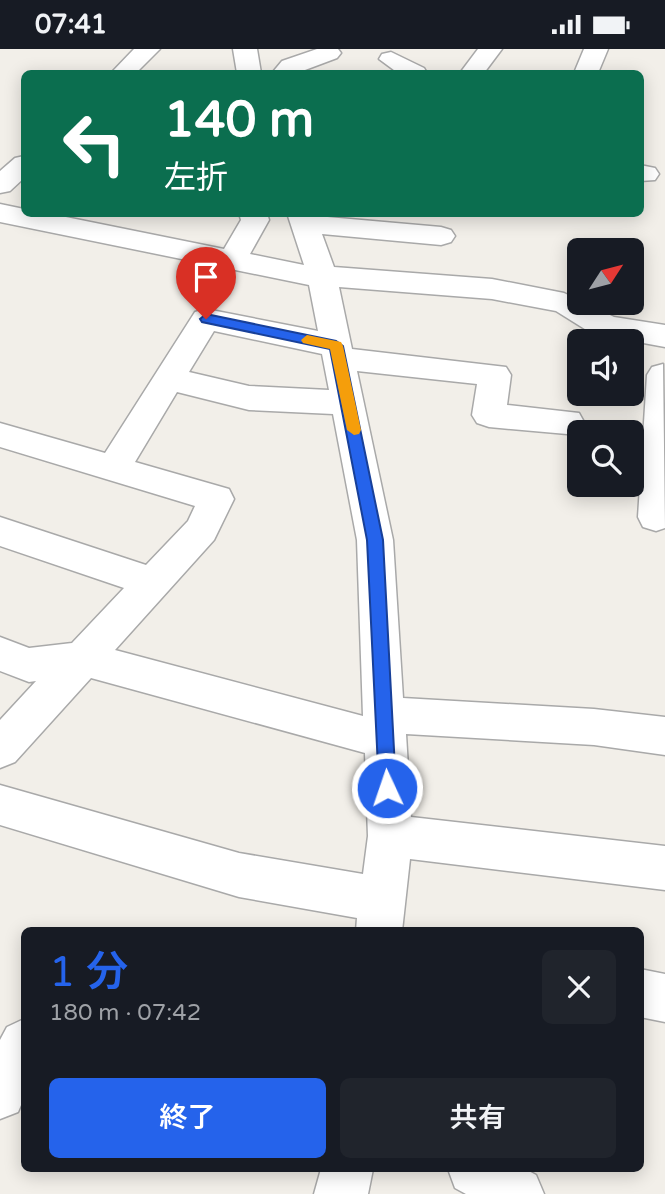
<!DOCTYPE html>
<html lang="ja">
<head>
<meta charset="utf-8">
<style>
	:root { --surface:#171b24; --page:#20242c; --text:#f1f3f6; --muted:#9ea1a6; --accent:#2563eb }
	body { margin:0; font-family:"Varela Round","Noto Sans JP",sans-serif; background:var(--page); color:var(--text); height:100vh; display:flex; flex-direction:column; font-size:26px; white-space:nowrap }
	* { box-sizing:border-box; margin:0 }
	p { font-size:23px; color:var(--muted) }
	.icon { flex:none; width:38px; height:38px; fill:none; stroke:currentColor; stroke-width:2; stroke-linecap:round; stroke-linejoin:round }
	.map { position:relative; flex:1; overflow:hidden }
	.side { position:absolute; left:21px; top:878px; width:623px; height:245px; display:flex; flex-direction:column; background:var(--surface); border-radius:10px; box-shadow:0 4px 18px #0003 }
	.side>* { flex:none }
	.guide { position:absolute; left:21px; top:21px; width:623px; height:147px; border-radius:10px; box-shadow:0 4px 18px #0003; background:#0b6e4f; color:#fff; overflow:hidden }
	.needle { width:46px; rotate:54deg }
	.fabs { position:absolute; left:567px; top:189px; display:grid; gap:14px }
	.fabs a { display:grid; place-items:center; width:77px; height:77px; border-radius:10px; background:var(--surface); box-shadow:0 4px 18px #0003; font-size:35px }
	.pin { position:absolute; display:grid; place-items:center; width:60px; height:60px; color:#fff; margin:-72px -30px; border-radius:50% 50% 50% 0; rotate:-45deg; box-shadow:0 0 7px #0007 }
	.pin .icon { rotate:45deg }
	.me { position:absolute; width:77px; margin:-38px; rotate:357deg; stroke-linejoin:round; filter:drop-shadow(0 0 5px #0008) }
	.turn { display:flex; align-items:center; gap:24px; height:147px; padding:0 28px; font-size:32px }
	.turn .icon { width:91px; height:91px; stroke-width:2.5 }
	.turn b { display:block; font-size:49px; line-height:60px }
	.round { display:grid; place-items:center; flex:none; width:74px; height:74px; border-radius:10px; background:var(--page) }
	.headline { display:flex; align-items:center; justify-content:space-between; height:119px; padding:0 28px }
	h1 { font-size:42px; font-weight:600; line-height:52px; color:var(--accent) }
	.action { display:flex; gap:14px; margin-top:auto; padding:14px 28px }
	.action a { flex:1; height:80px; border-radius:10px; background:var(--accent); color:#fff; font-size:28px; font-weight:600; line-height:80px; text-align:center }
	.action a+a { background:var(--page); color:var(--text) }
	.status { display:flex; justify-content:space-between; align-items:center; height:49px; padding:0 35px; background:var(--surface); direction:ltr }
	.status svg { height:19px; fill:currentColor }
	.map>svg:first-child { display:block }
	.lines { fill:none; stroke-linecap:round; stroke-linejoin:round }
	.minor-casing { stroke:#a9a9a9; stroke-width:3 }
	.minor { fill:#fff; fill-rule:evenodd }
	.route { fill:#2563eb; stroke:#184099; stroke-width:2 }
	.slow { fill:#f59e0b }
</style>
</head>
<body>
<div class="status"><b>07:41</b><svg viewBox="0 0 49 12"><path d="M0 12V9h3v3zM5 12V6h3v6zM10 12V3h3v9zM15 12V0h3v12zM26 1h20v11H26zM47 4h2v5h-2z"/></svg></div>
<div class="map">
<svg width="665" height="1145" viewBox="0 0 665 1145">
	<rect width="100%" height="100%" fill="#f2efe9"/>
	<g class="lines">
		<g class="minor-casing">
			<path id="minor" d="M134,0H160L136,24H111Z
				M233,0H257L261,24H237Z
				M317,0H338L341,4L337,9L297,24H272L282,12Z
				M478,0H502L484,24H460Z
				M584,0H608L598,24H574Z
				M391,3L424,19L427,24H398L379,10L382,5Z
				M24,107V129L10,142L0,144V122L15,109Z
				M640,116L655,119L659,125L655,131L640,132Z
				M0,155L24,160V164H46L224,200L241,171L239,164H267L269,171L250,205L304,216L287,164H315L316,167L441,178L451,181L455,187L451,193L441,196L322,185L334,218L492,230L564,244L614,268L665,276V298L638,293L632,300V292H604L556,262L492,250L339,238L352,300L506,318L511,326L507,356L579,364L584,373L579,382L567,385L489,378L477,374L472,366L477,335L357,322L393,491L403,649L594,660L665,668V706L594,696L406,685L411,768L665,797V841L410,810L402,882H356L357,869L239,848L0,776V736L239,804L363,825L368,787L365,704L91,629L15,713L0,719V671L36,632L29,633L0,622V588L29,599L72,594L124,539L0,497V468L146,516L188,472L195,457L0,398V374L105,404L195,263L206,260L318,282L309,236L0,173ZM214,282L322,305L329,341L249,337L189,323ZM177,343L249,361L333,365L357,491L363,667L115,601L214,491L234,450L229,440L135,413Z
				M663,315L665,479L656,482L643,478L638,468L647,326L652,318Z
				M640,920L665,925V973L640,968Z
				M24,970V1049L18,1063L0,1070V991L7,978Z
				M321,1120H373L368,1145H314Z
				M448,1120H525L536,1126L544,1145H466L455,1139Z"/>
		</g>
		<use href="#minor" class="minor"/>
	</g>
	<path class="route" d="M206,265L336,292L343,297L383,491L396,739L394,745L387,747L381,745L379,739L367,491L330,300L202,273L200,270Z"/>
	<path class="slow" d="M307,286L341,293L343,297L361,381L359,385L354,386L347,381L330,300L303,294L301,291Z"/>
</svg>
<div class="fabs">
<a><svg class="needle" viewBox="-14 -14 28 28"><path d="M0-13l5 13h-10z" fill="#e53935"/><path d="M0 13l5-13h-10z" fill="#9ea1a6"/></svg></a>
<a><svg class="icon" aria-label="sound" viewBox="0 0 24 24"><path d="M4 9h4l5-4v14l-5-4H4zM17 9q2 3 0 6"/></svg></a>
<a><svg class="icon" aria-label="search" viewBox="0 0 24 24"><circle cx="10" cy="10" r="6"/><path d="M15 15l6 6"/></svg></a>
</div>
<div class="pin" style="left:206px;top:270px;background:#d93025"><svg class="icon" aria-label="arrive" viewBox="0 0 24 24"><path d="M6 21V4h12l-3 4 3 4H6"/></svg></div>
<svg class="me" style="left:387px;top:739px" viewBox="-20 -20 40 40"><circle r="17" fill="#2563eb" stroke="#fff" stroke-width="3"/><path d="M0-11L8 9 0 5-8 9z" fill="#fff"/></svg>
<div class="guide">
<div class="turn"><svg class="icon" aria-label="left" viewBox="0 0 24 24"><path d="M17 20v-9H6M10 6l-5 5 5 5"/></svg><div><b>140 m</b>左折</div></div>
</div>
<section class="side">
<div class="headline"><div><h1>1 分</h1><p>180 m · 07:42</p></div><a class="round"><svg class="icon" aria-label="close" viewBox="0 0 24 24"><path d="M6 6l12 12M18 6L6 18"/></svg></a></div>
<div class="action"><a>終了</a><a>共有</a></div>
</section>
</div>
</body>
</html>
